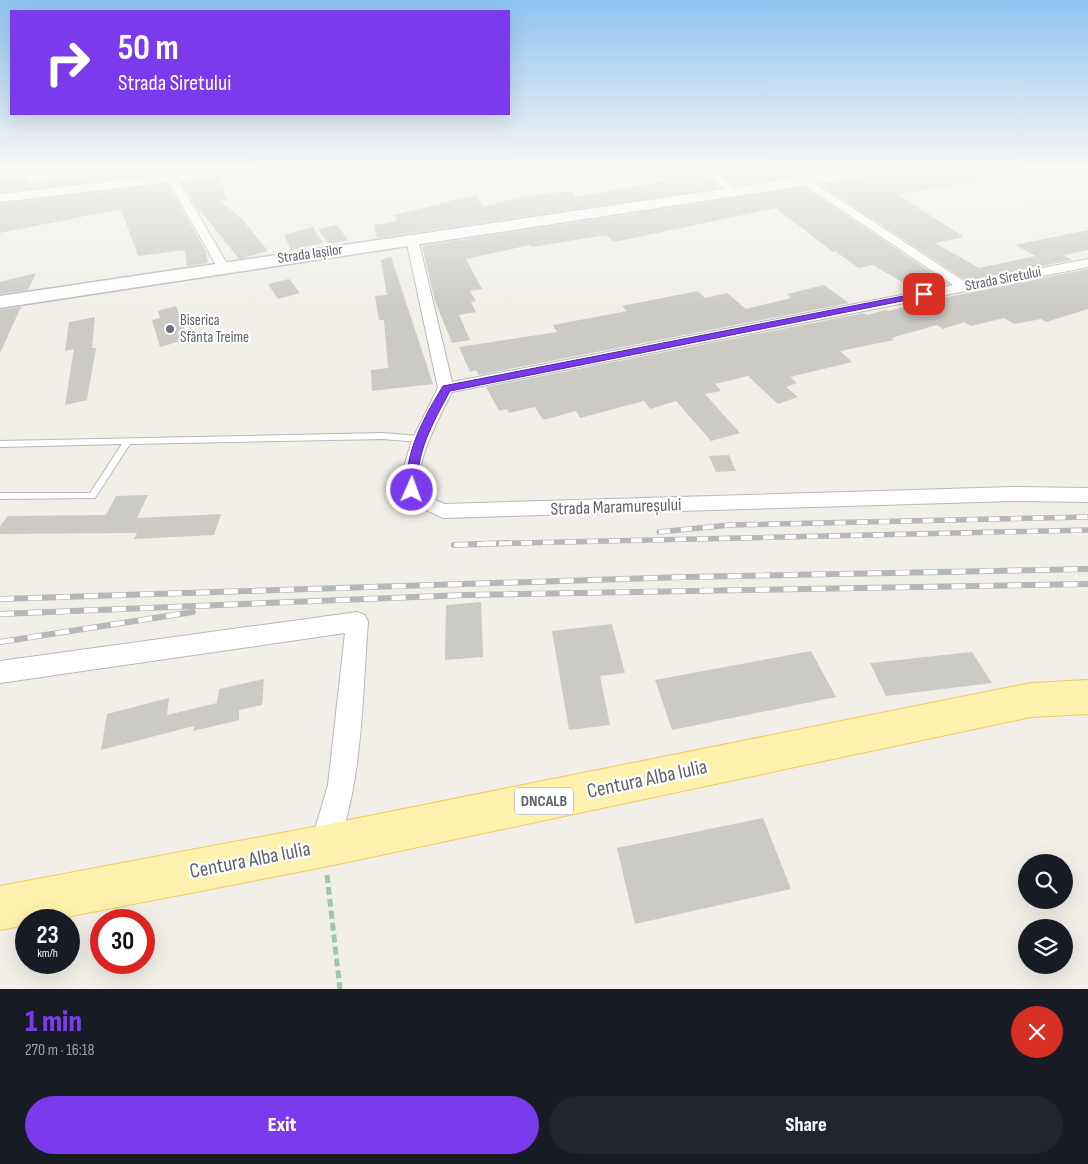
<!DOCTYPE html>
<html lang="en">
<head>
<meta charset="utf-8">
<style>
	:root { --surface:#171b24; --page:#20242c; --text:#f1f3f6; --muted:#9ea1a6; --accent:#7c3aed }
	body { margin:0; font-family:"Sofia Sans Condensed",sans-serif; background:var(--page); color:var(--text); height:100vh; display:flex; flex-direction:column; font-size:19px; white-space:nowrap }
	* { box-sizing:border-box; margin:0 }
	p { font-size:16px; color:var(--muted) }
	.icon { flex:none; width:28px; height:28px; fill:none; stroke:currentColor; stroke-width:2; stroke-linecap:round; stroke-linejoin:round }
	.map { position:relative; height:989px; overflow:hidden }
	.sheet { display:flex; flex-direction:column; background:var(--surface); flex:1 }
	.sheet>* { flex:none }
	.hud { position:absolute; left:10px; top:10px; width:500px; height:105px; border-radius:0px; box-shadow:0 5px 20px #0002; background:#7c3aed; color:#fff; overflow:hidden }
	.controls { position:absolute; left:1018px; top:854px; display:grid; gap:10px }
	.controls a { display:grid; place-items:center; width:55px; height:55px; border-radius:50%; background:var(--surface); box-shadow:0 5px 20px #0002; font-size:25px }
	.speed { position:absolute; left:15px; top:909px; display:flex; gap:10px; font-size:25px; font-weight:700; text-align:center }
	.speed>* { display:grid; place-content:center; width:65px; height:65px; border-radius:50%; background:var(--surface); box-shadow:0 5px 20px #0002; line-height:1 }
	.speed small { font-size:12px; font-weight:400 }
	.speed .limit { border:8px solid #d22; background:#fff; color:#111 }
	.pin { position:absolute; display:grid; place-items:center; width:42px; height:42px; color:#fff; margin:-21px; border-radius:10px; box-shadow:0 2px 8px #0006 }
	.me { position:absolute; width:55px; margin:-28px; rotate:2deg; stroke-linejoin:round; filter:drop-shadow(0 0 4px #0008) }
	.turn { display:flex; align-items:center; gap:18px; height:105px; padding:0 25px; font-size:22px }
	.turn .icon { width:65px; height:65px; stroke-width:2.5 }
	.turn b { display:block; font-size:35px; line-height:42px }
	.round { display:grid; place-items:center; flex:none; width:52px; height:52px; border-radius:26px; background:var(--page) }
	.headline { display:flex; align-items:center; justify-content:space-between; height:85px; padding:0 25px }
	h1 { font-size:30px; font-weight:800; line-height:38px; color:var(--accent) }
	.primary-button { display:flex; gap:10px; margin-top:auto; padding:10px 25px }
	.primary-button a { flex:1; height:58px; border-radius:30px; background:var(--accent); color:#fff; font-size:20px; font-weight:800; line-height:58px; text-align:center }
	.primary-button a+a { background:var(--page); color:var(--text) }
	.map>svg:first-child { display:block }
	.building { fill:#cccac5 }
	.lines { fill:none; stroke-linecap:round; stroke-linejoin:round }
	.lane-casing { stroke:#b5b8bc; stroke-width:2 }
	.street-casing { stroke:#b5b8bc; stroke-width:2 }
	.secondary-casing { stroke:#b6babf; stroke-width:3 }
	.primary-casing { stroke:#f2c960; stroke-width:2 }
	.path { stroke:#9cc7a9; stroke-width:5; stroke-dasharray:8 4; stroke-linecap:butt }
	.lane { fill:#fff; fill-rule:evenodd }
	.street { fill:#fff; fill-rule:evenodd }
	.secondary { fill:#fff; fill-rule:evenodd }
	.primary { fill:#fff2af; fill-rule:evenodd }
	.rail-far1-casing { stroke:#b6b7b8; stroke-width:5.5 }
	.rail-casing { stroke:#b6b7b8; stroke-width:6 }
	.rail-far1 { stroke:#fff; stroke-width:4; stroke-dasharray:11; stroke-linecap:butt }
	.rail { stroke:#fff; stroke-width:4.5; stroke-dasharray:14; stroke-linecap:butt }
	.route { fill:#7c3aed; stroke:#51269a }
	.worship-dot { fill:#6b7280; stroke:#fff; stroke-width:2 }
	.labels { text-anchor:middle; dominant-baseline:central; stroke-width:4.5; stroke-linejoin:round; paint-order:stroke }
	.far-street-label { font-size:15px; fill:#5f6368; stroke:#fff }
	.far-worship-label { font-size:15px; fill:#5b616d; stroke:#fff; text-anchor:start }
	.shield { fill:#fff; stroke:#8f9295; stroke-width:1 }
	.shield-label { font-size:16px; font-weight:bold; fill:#5f6368 }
	.street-label { font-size:18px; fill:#5f6368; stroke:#fff }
	.near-street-label { font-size:21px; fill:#5f6368; stroke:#fff }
</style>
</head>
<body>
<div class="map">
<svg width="1088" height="989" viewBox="0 0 1088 989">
	<rect width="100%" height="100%" fill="#f1efe8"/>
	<path class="building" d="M113,169H200L0,192V180L29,177L26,183L92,177L95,171Z
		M649,169H696L720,188L377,238L374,225L397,221L394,215L476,195L483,207L526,196L572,191L575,197L665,181Z
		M713,169H779L790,177L735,185Z
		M797,169H844L805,175Z
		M920,169H961L986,180L897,194L964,237L935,243L979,268L1036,256L1015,245L1088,230V250L1063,255L1072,260L967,281L821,185Z
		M221,178L225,195L228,200L220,201L242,219L268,251L239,259L200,210V214L182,183Z
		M168,184L206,252L208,263L187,266L185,250L138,256L121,209L0,233V204Z
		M805,187L948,284L916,290L873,265L859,268L835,251L833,252L776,208L614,242L606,235L532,247L530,245L466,259L482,289L470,291L476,301L471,302L476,312L459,315L470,340L452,343L435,301L422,246Z
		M337,225L348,240L329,244L318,229Z
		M313,227L323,243L291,250L284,235Z
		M391,257L433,384L372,391L371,370L388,368L384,320H379L375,296L387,295L381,260Z
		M1088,269V309L1046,322L1041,319L1014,324L1004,318L971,326L964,322L943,329L937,325L891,338L894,340L840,351L852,362L790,377L797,383L786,387L798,397L778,404L748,376L715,384L721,391L705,394L740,433L711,441L676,401L650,409L644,401L580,418L576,411L543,420L535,407L509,413L507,409L499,411L486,387L864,313L866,315L886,310L888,311L932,300Z
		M36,273L28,290L0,294V282Z
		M289,279L300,293L278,299L268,284Z
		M824,285L849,303L479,375L476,370L470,372L459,347L557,332L553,325L627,311L622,306L698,291L705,298L727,293L746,309L791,298L787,294Z
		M176,306L188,339L160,347L152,320L160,318L158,311Z
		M21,307L0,353V310Z
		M95,317L92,348H96L87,400L65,405L74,349L65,351L69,322Z
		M729,455L736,471L716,472L709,456Z
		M148,495L137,518L221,514L214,535L134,539L137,533L0,534V526L8,516L106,515L116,496Z
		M481,602L483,657L445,660L446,605Z
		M612,624L625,673L600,676L610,725L569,730L552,631Z
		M811,651L836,697L672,730L655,680Z
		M972,652L992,683L886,696L870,663Z
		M264,679L262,705L239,710V720L193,731L194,726L101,750L107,714L169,698L167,715L217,703L219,689Z
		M763,818L791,889L635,924L617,848Z"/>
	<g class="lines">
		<g class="lane-casing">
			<path id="lane" d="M383,433L420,436L424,439L420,442L383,439L130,444L95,498L0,499V493H90L122,444L0,447V441Z"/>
		</g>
		<g class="street-casing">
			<path id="street" d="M698,169H710L739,191L734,194L730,193Z
				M781,169H793L967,283L1088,259V267L452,392C442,412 411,467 422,489C427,497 437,501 445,504L1013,487L1088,488V502L1013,501L443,518L413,504L405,492L402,482L403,470L412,440L438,388L406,239L408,236L412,235L418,239L452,382L953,285Z
				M173,177L178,180L229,267L227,270H219L217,267L168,180Z
				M357,612L365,615L368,622C362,698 363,785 334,856L324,860L314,856L310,846L328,785L345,633L0,683V661Z"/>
		</g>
		<g class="secondary-casing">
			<path id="secondary" d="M217,169H257L250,173L0,202V194Z
				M858,169H894L887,173L0,308V296Z"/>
		</g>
		<g class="primary-casing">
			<path id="primary" d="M1088,680V714L1031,717L324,867L51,920H26V925L0,930V886L324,825L1031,683Z"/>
		</g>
		<path class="path" d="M327,875L340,989"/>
		<use href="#lane" class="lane"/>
		<use href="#street" class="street"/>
		<use href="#secondary" class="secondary"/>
		<use href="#primary" class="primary"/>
		<g class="rail-far1-casing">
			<path id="rail-far1" d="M659,532L730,525L1088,517
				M477,544L1088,530"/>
		</g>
		<g class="rail-casing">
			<path id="rail" d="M454,545L512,543
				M0,599L685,577L1088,569
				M0,614L464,595L1088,584
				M0,642L193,612"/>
		</g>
		<use href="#rail-far1" class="rail-far1"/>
		<use href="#rail" class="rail"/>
	</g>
	<linearGradient id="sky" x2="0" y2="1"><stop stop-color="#8fc3f1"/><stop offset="0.55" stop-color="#f9f8f5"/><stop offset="1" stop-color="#f9f8f5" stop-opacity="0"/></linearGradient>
	<rect width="1088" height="308" fill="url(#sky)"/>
	<path class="route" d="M924,292H927V296L450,391C433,423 415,453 418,490L412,494L407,490C404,453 424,417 443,386Z"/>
	<circle class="worship-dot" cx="170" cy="329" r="5"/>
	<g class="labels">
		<g class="far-street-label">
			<text transform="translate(310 254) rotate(-8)">Strada Iașilor</text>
			<text transform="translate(1003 279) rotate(-11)">Strada Siretului</text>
		</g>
		<g class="far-worship-label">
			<text x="180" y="320">Biserica<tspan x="180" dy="17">Sfânta Treime</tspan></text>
		</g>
		<rect class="shield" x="515" y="787.5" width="58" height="27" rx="4"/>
		<g class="shield-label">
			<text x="544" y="801">DNCALB</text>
		</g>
		<g class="street-label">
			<text transform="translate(616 507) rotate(-2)">Strada Maramureșului</text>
		</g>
		<g class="near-street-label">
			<text transform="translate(647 779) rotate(-12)">Centura Alba Iulia</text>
			<text transform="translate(250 860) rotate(-11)">Centura Alba Iulia</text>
		</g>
	</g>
</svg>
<div class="controls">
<a><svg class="icon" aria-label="search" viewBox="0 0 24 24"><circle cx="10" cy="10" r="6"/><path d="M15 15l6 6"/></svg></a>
<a><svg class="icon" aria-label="layers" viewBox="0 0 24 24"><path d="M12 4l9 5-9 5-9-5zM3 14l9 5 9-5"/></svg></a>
</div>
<div class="speed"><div>23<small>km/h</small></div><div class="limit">30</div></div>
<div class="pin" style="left:924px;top:294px;background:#d93025"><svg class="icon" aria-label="arrive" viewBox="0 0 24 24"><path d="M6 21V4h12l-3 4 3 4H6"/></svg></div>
<svg class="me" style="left:412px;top:490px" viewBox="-20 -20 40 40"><circle r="17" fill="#7c3aed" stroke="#fff" stroke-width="3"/><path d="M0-11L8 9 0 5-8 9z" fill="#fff"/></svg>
<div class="hud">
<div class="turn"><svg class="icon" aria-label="right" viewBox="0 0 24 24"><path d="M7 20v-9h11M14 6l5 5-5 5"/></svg><div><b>50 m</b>Strada Siretului</div></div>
</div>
</div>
<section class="sheet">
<div class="headline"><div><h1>1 min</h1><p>270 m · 16:18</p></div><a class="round" style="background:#d93025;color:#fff"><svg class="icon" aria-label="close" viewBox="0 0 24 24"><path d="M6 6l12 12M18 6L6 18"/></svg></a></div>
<div class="primary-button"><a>Exit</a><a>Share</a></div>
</section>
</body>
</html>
